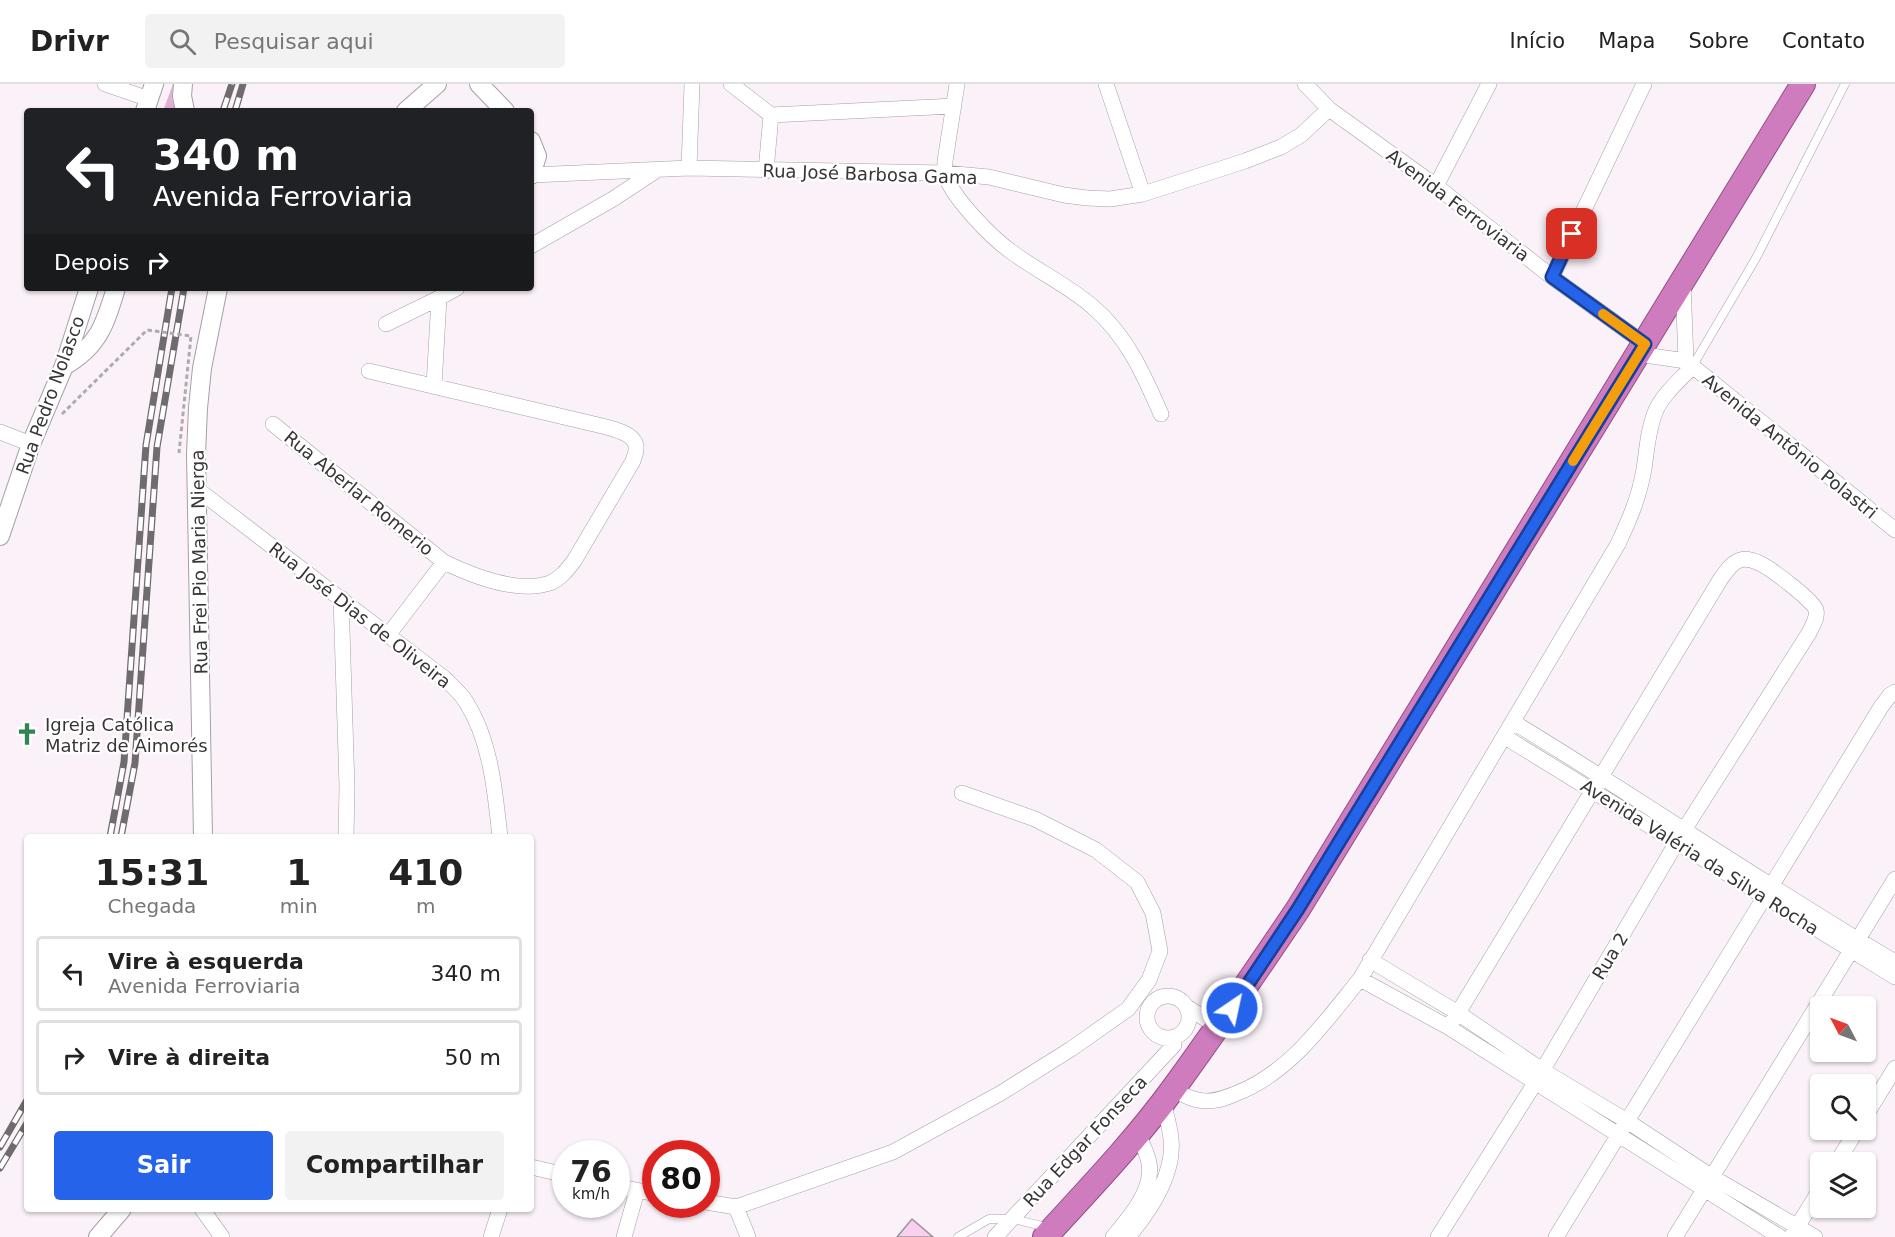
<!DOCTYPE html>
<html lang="pt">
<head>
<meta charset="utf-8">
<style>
	:root { --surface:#fff; --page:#f2f2f2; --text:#222; --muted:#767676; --line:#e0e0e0; --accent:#2563eb }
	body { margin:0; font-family:"DejaVu Sans",sans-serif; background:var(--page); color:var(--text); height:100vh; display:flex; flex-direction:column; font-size:22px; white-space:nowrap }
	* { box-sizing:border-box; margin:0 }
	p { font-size:20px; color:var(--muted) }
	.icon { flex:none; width:33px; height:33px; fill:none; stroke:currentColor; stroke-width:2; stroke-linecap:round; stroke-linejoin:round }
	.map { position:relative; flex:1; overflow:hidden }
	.details { position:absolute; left:24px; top:750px; width:510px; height:378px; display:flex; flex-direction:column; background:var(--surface); border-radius:6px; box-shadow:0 2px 4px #0004 }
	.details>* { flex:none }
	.top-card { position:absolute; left:24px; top:24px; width:510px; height:183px; border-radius:6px; box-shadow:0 2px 4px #0004; background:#202124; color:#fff; overflow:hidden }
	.needle { width:39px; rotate:311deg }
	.fabs { position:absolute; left:1810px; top:912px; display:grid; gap:12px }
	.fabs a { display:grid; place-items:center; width:66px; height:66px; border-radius:6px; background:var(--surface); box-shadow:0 2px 4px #0004; font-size:30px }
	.speed { position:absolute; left:552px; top:1056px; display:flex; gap:12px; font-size:30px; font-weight:700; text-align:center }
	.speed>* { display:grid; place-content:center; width:78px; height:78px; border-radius:50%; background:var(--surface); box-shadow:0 2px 4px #0004; line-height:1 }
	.speed small { font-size:15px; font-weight:400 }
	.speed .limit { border:9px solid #d22; background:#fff; color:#111 }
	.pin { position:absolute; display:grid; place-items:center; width:51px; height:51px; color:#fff; margin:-26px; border-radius:12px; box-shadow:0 3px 9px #0006 }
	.me { position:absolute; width:66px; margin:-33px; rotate:34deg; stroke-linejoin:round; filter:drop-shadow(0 0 4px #0008) }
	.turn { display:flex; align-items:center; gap:21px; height:126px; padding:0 30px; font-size:27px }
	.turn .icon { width:78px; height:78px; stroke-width:2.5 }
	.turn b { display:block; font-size:42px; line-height:51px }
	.then { display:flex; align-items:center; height:57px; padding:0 30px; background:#0003; gap:12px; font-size:22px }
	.eta { display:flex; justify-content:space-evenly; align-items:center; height:102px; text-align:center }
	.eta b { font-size:36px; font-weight:700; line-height:42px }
	.primary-button { display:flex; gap:12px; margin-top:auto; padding:12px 30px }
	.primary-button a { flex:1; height:69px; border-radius:6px; background:var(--accent); color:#fff; font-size:24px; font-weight:700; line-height:69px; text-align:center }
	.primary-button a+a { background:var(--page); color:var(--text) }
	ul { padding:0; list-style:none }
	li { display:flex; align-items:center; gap:18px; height:75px; margin:0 12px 9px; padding:0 18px; border:3px solid var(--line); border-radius:6px }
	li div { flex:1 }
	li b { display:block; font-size:22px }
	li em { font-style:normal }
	header { display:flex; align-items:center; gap:36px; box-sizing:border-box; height:84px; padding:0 30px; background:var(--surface); border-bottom:2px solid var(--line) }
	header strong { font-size:28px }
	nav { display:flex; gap:33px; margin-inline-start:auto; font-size:21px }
	.search { width:420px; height:54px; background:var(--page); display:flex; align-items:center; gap:15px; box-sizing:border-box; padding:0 21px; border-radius:6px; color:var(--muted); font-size:22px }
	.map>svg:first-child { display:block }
	.green { fill:#e0b1d4 }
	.building { fill:#fad0ef; stroke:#9a9298; stroke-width:1.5 }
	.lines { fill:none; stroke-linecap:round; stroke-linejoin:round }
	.service-casing { stroke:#a69fa4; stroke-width:9 }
	.minor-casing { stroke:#a69fa4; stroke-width:16 }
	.tertiary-casing { stroke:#a69fa4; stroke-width:20 }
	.trunk-casing { stroke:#924e85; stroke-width:26 }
	.service { stroke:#fff; stroke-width:8 }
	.minor { stroke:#fff; stroke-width:15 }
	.tertiary { stroke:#fff; stroke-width:18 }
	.trunk { stroke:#cf7cbf; stroke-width:24 }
	.rail-casing { stroke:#6f6b6e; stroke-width:7 }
	.rail { stroke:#fff; stroke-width:4.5; stroke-dasharray:14; stroke-linecap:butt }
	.path-bridge { stroke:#b0aaaf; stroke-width:3; stroke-dasharray:4.5 3; stroke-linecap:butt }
	.route-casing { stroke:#184099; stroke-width:15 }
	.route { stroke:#2563eb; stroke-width:10 }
	.slow { stroke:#f59e0b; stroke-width:10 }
	.labels { text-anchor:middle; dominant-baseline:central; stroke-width:4.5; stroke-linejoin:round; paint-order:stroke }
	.street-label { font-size:18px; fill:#383537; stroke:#fff }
	.poi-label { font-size:18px; fill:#383537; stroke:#fff; text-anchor:start }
</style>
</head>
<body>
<header>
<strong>Drivr</strong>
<div class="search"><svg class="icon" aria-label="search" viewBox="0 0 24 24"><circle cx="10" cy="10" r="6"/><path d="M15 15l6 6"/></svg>Pesquisar aqui</div>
<nav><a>Início</a><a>Mapa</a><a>Sobre</a><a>Contato</a></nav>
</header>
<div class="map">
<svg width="1895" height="1153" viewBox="0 0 1895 1153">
	<rect width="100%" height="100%" fill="#faf2f8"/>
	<path class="green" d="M173,0L172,15L176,27H163Z"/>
	<path class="building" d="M912,1135L933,1153H897Z"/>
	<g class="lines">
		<g class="service-casing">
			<path id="service" d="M1692,283L1756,174L1845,0
				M958,1153L989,1135H1013L1050,1144"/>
		</g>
		<g class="minor-casing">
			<path id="minor" d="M105,0L149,15
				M731,0L771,31L954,22
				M957,0L945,77C945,81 944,86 945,90C952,114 993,155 1013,169C1039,188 1069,202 1093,223C1127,252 1144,291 1161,330
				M1106,0L1143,110
				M1305,0L1329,25L1436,102L1552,193L1645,260
				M689,84L692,0
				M766,87L771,31
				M532,91L689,84L945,89L989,93L1064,111L1087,114L1110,115L1143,110L1245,77L1281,63L1301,51L1329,25
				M1436,102L1489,0
				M531,162L613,115L657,86
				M1552,193L1644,0
				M1683,199L1686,277
				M386,240L439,214
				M1638,270L1686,277
				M1686,277L1895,446
				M434,302L439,214L457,204
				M273,340L444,478C473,492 517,510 550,499C560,495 567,486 574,477L633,377C634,373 637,368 636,362C634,348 609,344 598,341L369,287
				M0,348L31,360
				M197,405L444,594C451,601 461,609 466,618C491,657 495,708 500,753
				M341,514L347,703L346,753
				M389,550L444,478
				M1513,638C1642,716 1766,802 1895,878
				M1505,653L1895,893
				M1370,876L1458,929L1542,986L1627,1037L1712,1093L1815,1153
				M1360,895L1448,943L1780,1153
				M1147 933a21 21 0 1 1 42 0a21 21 0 1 1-42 0Z
				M1187,923L1218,943
				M1172,1006C1181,1009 1190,1015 1198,1016C1211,1019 1223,1015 1235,1010C1290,989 1324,939 1360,895L1618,460C1630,434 1639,414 1644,385C1647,365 1648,345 1656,326C1664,309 1680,296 1692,283
				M1866,1031L1895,984
				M1837,1078L1857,1046
				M531,1083L566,1091
				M616,1102L656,1110
				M706,1118L736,1123L893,1068L1001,1009L1071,965L1128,925L1149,896L1160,867L1153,829L1137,798L1096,766L1035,735L962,709
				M736,1123L748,1153
				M202,1125L222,1153
				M491,1153L500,1125
				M624,1153L637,1107
				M995,1153L1174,961
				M1113,1153C1129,1134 1154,1106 1149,1079C1147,1068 1142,1059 1137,1049
				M1128,1153C1150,1127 1175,1091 1171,1055C1170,1043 1166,1030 1163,1018
				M1438,1153L1535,999L1684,746L1809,549C1812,542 1818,534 1816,526C1814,517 1769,483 1759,479C1753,476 1746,474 1740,476C1731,479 1725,489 1720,496L1458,929L1448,943
				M1556,1153L1881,623L1890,611L1895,608
				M1675,1153L1895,795
				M1791,1153L1821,1104"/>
		</g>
		<g class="tertiary-casing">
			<path id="tertiary" d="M183,0L182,12L185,27
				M479,0L505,27
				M145,27L154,0
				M406,27L437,0
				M531,57L537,72L531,91
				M64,282C99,262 105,240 116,204
				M0,452L31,360L64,282L89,204
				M203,753L196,370L198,324L202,284L218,204
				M98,1153L122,1125"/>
		</g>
		<g class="trunk-casing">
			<path id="trunk" d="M1045,1153C1089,1105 1135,1057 1173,1005C1216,946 1257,886 1298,825L1803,0"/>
		</g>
		<use href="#service" class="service"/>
		<use href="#minor" class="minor"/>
		<use href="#tertiary" class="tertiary"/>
		<use href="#trunk" class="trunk"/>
		<g class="rail-casing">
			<path id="rail" d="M223,27L232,0
				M235,27L243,0
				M110,753L124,678L146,361L172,204
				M121,753L135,679L157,363L184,204
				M0,1063L27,1016
				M0,1084L27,1039"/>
		</g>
		<use href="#rail" class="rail"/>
		<path class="path-bridge" d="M62,330L147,246L191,252L179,369"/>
	</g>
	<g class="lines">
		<g class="route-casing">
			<path id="route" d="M1232,924L1298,825L1645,260L1552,193L1572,150"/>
		</g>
		<use href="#route" class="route"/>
		<path class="slow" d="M1573,377L1645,260L1603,230"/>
	</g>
	<defs>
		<g id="church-bare" transform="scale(1.8)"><path d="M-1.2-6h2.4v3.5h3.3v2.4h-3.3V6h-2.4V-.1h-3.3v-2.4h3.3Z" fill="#318455" stroke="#fff" stroke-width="2.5" paint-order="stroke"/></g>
	</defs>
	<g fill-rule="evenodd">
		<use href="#church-bare" x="27" y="650"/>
	</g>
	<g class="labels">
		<g class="street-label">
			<text transform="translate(870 90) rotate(2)">Rua José Barbosa Gama</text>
			<text transform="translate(1458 121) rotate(37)">Avenida Ferroviaria</text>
			<text transform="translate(50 311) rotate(-70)">Rua Pedro Nolasco</text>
			<text transform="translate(1790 362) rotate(39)">Avenida Antônio Polastri</text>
			<text transform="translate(359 409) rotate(39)">Rua Aberlar Romerio</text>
			<text transform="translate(199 478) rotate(-91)">Rua Frei Pio Maria Nierga</text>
			<text transform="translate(360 531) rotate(38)">Rua José Dias de Oliveira</text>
			<text transform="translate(1700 773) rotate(32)">Avenida Valéria da Silva Rocha</text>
			<text transform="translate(1610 872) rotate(-59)">Rua 2</text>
			<text transform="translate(1085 1057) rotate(-47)">Rua Edgar Fonseca</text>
		</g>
		<g class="poi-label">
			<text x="45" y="640">Igreja Católica<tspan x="45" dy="21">Matriz de Aimorés</tspan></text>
		</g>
	</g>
</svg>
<div class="fabs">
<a><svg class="needle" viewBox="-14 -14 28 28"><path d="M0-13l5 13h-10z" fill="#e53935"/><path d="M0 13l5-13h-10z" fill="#767676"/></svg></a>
<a><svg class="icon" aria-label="search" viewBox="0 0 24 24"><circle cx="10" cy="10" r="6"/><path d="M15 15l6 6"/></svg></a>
<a><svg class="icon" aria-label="layers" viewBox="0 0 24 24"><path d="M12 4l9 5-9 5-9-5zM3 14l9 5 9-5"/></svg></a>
</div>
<div class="speed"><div>76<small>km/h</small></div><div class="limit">80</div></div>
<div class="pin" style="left:1572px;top:150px;background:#d93025"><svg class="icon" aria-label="arrive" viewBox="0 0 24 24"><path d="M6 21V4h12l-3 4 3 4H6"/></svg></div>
<svg class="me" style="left:1232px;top:924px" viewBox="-20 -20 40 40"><circle r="17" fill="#2563eb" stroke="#fff" stroke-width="3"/><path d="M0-11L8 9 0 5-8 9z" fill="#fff"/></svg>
<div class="top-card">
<div class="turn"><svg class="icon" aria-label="left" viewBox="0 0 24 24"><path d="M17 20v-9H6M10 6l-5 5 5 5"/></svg><div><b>340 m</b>Avenida Ferroviaria</div></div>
<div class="then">Depois<svg class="icon" aria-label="right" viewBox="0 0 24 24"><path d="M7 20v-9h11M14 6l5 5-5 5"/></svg></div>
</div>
<section class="details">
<div class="eta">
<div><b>15:31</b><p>Chegada</p></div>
<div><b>1</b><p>min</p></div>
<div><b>410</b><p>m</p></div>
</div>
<ul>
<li><svg class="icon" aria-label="left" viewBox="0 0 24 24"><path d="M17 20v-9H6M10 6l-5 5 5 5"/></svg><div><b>Vire à esquerda</b><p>Avenida Ferroviaria</p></div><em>340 m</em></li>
<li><svg class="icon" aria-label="right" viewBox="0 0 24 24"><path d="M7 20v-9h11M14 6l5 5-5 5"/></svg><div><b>Vire à direita</b></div><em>50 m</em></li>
</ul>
<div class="primary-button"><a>Sair</a><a>Compartilhar</a></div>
</section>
</div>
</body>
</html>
